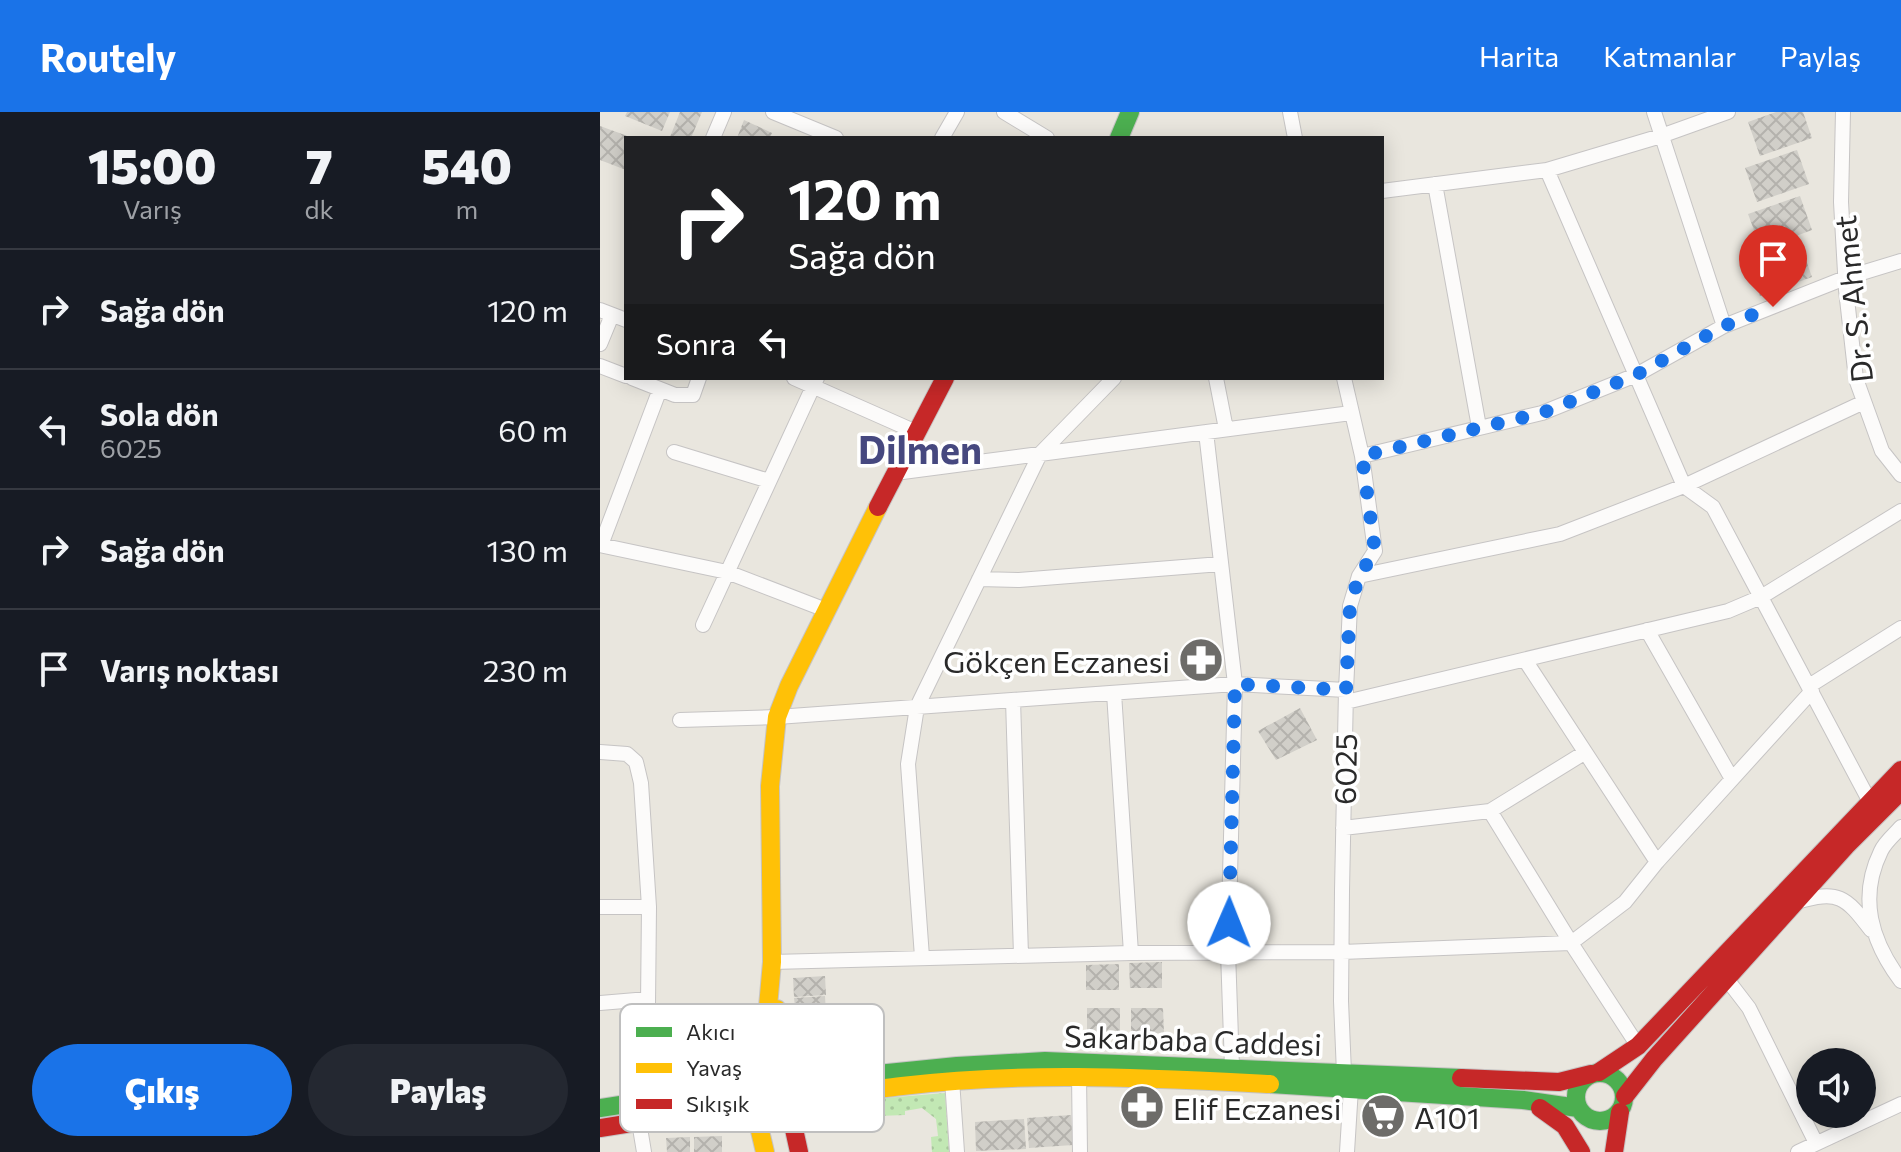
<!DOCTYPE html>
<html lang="tr">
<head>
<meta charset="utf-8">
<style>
	:root { --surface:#171b24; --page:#242831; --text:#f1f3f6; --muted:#9ea1a6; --line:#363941; --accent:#1a73e8 }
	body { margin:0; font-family:Commissioner,sans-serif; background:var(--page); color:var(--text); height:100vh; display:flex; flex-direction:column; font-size:30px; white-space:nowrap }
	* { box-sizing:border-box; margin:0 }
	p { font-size:26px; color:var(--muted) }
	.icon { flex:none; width:44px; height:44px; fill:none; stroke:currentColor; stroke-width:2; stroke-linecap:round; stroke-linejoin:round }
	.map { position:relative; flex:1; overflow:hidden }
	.details { display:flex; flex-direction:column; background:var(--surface); width:600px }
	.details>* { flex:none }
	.hud { position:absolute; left:24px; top:24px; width:760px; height:244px; border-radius:0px; box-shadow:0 4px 20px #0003; background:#202124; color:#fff; overflow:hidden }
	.buttons { position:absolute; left:1196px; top:936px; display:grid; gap:16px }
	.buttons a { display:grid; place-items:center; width:80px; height:80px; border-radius:50%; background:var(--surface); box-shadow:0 4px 20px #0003; font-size:40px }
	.pin { position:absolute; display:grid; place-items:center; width:68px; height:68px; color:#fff; margin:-82px -34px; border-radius:50% 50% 50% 0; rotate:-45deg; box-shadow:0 0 8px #0007 }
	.pin .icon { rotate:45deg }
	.me { position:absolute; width:88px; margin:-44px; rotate:1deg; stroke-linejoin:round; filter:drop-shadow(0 0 6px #0008) }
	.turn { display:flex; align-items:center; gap:28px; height:168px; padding:0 32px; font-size:36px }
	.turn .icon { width:104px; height:104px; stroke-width:2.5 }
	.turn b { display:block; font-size:56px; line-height:68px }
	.then { display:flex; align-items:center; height:76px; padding:0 32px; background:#0003; gap:16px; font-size:30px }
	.eta { display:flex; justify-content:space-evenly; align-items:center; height:136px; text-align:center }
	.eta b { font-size:48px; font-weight:800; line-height:56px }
	.button { display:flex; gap:16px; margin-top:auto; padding:16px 32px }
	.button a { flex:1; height:92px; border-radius:48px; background:var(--accent); color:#fff; font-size:32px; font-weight:800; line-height:92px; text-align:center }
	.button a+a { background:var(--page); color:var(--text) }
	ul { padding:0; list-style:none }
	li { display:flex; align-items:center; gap:24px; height:120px; padding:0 32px; border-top:2px solid var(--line) }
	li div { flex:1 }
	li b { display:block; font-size:30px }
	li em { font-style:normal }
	header { display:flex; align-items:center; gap:48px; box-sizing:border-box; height:112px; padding:0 40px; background:var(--accent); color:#fff }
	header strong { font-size:38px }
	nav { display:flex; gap:44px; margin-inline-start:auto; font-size:28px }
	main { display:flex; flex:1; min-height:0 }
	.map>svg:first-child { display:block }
	.grass { fill:url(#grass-dots) }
	.building { fill:url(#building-cross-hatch) }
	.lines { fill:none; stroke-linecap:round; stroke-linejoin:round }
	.street-casing { stroke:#c6c4c4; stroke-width:16 }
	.fast-casing { stroke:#c6c4c4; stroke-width:20 }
	.slow-casing { stroke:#c6c4c4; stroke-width:20 }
	.jam-casing { stroke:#c6c4c4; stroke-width:20 }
	.street { stroke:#fcfbfa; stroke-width:14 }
	.fast { stroke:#4caf50; stroke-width:18 }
	.slow { stroke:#ffc107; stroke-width:18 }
	.jam { stroke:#c62828; stroke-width:18 }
	.route { stroke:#1a73e8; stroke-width:14; stroke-dasharray:0 25.2 }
	.labels { text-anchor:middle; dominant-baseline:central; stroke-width:7; stroke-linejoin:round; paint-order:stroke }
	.street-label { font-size:30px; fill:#2a2a2a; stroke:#fff }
	.poi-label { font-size:30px; fill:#2a2a2a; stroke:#fff; text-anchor:start }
	.district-label { font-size:38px; font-weight:bold; fill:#46487f; stroke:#fff }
	.key { fill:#fff; stroke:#bfbfbf; stroke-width:2 }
	.key-label { font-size:22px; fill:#2a2a2a }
</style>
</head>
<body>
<header>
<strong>Routely</strong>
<nav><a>Harita</a><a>Katmanlar</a><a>Paylaş</a></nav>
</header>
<main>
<section class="details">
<div class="eta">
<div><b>15:00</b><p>Varış</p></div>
<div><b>7</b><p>dk</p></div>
<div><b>540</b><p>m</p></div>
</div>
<ul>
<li><svg class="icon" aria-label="right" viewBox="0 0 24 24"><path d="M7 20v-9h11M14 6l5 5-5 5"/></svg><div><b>Sağa dön</b></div><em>120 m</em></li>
<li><svg class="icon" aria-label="left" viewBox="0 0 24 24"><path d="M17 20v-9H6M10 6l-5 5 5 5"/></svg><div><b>Sola dön</b><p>6025</p></div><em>60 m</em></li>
<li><svg class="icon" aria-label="right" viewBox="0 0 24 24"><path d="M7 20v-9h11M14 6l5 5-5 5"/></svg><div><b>Sağa dön</b></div><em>130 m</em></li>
<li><svg class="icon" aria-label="arrive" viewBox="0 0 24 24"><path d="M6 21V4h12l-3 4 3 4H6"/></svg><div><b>Varış noktası</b></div><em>230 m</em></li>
</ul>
<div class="button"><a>Çıkış</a><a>Paylaş</a></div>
</section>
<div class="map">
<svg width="1301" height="1040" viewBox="0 0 1301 1040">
	<defs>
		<pattern id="grass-dots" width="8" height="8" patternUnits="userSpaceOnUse" patternTransform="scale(2)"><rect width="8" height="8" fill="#c2e8b4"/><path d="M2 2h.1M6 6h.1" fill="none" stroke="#a7c79b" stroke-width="1.8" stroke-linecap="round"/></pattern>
		<pattern id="building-cross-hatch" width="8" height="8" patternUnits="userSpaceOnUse" patternTransform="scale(2)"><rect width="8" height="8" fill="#d1cfc9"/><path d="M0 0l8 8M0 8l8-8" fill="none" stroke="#b4b2ad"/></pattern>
	</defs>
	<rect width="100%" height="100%" fill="#e9e6de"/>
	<path class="grass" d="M345,981L349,1040H332L331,1025L338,1024L336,1007L322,996L305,999V1003L251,1005L250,989Z"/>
	<path class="building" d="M27,0H70L62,19L25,4Z
		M80,0H102L91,26L70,25Z
		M1176,0H1203L1212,26L1160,44L1148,10Z
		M144,8L172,21L170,26H137Z
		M0,14L33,26H26V58L0,48Z
		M1197,38L1209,72L1157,90L1145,56Z
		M1200,84L1212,118L1161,137L1148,102Z
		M1200,131L1212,165L1160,184L1148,150Z
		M700,596L717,628L676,648L658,619Z
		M562,850V876H530L529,851Z
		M519,852V878H486V853Z
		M225,864L226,883L194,885L193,866Z
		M225,884L226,901L196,903L194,886Z
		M487,896H520V921L487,922Z
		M531,896H563L564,921H531Z
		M471,1003L473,1033L429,1036L427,1006Z
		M424,1007L426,1037L376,1039L375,1010Z
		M122,1024V1040H94V1025Z
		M90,1025V1040H67L66,1026Z"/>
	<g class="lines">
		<g class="street-casing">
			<path id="street" d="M173,0L236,26
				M404,0L447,26
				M690,0L695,26
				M1054,0L1124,214
				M1243,0L1241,90L1246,178L1256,267L1282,339L1301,363
				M113,26L124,0
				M342,26L357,0
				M947,58L1084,374L1113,395L1270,690
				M835,72L879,315
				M782,79L947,58L1061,24L1128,0
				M0,198L26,208
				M0,232L12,203
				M0,254L26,264
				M32,266L75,283H93L99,266
				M194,266L316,320
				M616,266L626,317
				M744,266L762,344L775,439L759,464L750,494L746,578L742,779L741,889L744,961
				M606,320L635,572L628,840L632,955
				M74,340L169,369
				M762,344L942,301L1036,263L1124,214L1245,166L1301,149
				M295,361L751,301
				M0,433L127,460L226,498
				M1,433L60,277
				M759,464L960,422L1084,374L1264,290
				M379,467L419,468L621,452
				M103,513L217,266
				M1047,518L1132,667
				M925,548L1057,750
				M1209,574L1301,516
				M514,581L531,841
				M413,588L421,843
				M746,590L1128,499L1161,485L1301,399
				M80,608L177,605L635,572L746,578
				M0,640L27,642L36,650L41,671L49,795L47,989
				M890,699L971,831L1038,934
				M1301,715C1295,722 1285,730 1281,739C1258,786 1271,829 1301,869
				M743,716L890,699L984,641
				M1196,790C1239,778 1245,784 1271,818
				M0,795H49
				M322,845L308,652L317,595L440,342L514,266
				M172,850L531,841L742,840L971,831L1025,790L1057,750L1212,579
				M1126,866L1149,896L1216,1031
				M0,891L48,887
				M479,964L480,1040
				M352,968L357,1040
				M39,1010L44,1040
				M747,1040L751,976
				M1198,1040L1301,992"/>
		</g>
		<g class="fast-casing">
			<path id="fast" d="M519,26L530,0
				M194,960L218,968L357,954L445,949L861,966
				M976 985a24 24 0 1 1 48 0a24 24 0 1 1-48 0Z
				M670,972L923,988L978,996
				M0,996L109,979L146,964"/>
		</g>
		<g class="slow-casing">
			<path id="slow" d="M177,897L187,954
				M143 978a28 28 0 1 1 56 0a28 28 0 1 1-56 0Z
				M152,956L165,928L172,850L170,674L177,605L189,574L278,395
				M194,995C229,980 265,979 302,974C424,959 547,966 670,972
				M156,1002L165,1040"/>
		</g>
		<g class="jam-casing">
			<path id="jam" d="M278,395L345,266
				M999,960L1038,934L1301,658
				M861,966L959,970L991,962
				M1025,984L1054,947L1246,734L1301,679
				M940,996L965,1014L981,1040
				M190,999L199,1040
				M0,1016L107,999H152
				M1014,1040L1020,1000"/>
		</g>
		<use href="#street" class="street"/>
		<use href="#fast" class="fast"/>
		<use href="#slow" class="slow"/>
		<use href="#jam" class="jam"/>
	</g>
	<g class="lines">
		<path class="route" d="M629,811L635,572L746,578L750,494L759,464L775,439L762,344L942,301L1036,263L1124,214L1173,195"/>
	</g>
	<defs>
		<g id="pharmacy-disc" transform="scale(2.3)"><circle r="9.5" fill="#6d6c69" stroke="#fff"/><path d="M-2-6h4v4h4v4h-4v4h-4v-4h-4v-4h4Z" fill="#fff"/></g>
		<g id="supermarket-disc" transform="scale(2.3)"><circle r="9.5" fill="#6d6c69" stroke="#fff"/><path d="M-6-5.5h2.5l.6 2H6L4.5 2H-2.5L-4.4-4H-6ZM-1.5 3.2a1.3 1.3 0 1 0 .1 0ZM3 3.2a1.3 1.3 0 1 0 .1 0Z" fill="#fff"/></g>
	</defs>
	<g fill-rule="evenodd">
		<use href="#pharmacy-disc" x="601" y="548"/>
		<use href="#pharmacy-disc" x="542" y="995"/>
		<use href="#supermarket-disc" x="783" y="1004"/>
	</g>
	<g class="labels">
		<g class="street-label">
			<text transform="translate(1252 187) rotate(-96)">Dr. S. Ahmet</text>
			<text transform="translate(744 657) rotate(-89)">6025</text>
			<text transform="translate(593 927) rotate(2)">Sakarbaba Caddesi</text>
		</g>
		<g class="poi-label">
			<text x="570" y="548" text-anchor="end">Gökçen Eczanesi</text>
			<text x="573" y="995">Elif Eczanesi</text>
			<text x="814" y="1004">A101</text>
		</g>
		<g class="district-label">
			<text x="320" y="336">Dilmen</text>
		</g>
	</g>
	<rect x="20" y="892" width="264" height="128" rx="12" class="key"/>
	<rect x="36" y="915" width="36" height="10" fill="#4caf50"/>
	<rect x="36" y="951" width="36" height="10" fill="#ffc107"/>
	<rect x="36" y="987" width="36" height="10" fill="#c62828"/>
	<g class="key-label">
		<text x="86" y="928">Akıcı</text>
		<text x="86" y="964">Yavaş</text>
		<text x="86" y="1000">Sıkışık</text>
	</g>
</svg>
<div class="buttons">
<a><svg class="icon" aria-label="sound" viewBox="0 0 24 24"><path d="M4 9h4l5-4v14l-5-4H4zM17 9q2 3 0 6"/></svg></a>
</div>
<div class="pin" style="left:1173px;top:195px;background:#d93025"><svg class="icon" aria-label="arrive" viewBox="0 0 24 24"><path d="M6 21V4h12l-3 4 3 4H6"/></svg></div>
<svg class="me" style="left:629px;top:811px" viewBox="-20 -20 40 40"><circle r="19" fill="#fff"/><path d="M0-13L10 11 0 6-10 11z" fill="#1a73e8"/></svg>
<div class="hud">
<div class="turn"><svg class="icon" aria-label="right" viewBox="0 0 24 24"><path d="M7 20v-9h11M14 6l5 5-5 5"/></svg><div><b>120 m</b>Sağa dön</div></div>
<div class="then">Sonra<svg class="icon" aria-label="left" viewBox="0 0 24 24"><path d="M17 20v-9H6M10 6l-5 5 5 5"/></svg></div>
</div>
</div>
</main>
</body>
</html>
